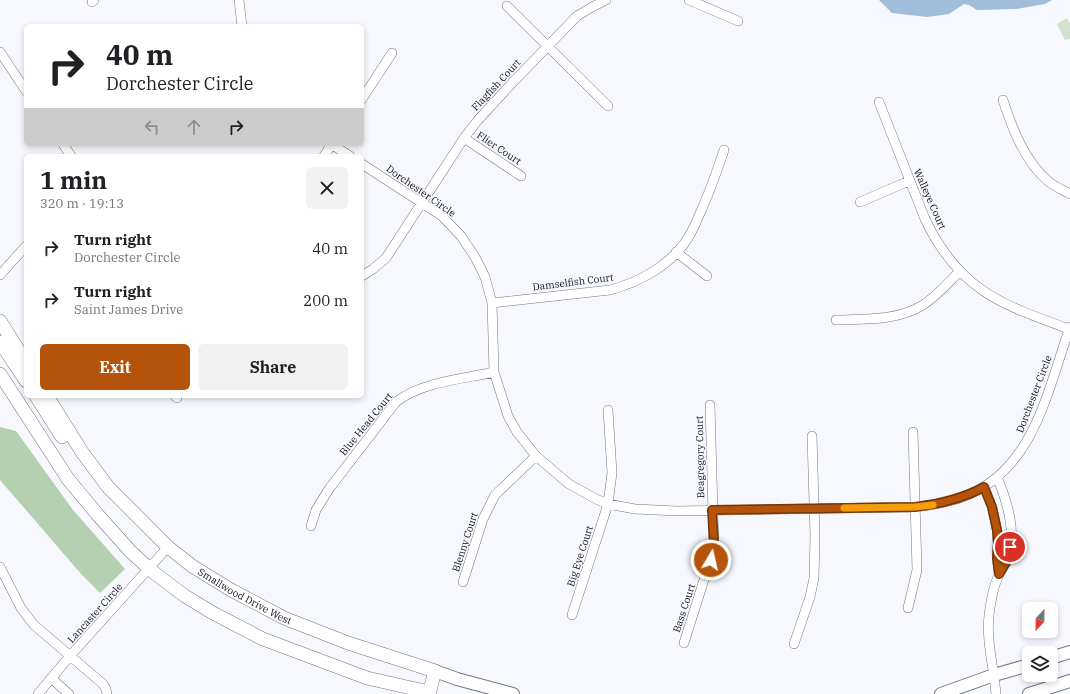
<!DOCTYPE html>
<html lang="en">
<head>
<meta charset="utf-8">
<style>
	:root { --surface:#fff; --page:#f2f2f2; --text:#202124; --muted:#757577; --accent:#b45309 }
	body { margin:0; font-family:"IBM Plex Serif",serif; background:var(--page); color:var(--text); height:100vh; display:flex; flex-direction:column; font-size:15px; white-space:nowrap }
	* { box-sizing:border-box; margin:0 }
	p { font-size:13px; color:var(--muted) }
	.icon { flex:none; width:22px; height:22px; fill:none; stroke:currentColor; stroke-width:2; stroke-linecap:round; stroke-linejoin:round }
	.map { position:relative; flex:1; overflow:hidden }
	.panel { position:absolute; left:24px; top:154px; width:340px; height:244px; display:flex; flex-direction:column; background:var(--surface); border-radius:6px; box-shadow:0 2px 6px #0003 }
	.panel>* { flex:none }
	.banner { position:absolute; left:24px; top:24px; width:340px; height:122px; border-radius:6px; box-shadow:0 2px 6px #0003; background:#fff; color:var(--text); overflow:hidden }
	.needle { width:26px; rotate:202deg }
	.buttons { position:absolute; left:1022px; top:602px; display:grid; gap:8px }
	.buttons a { display:grid; place-items:center; width:36px; height:36px; border-radius:6px; background:var(--surface); box-shadow:0 2px 6px #0003; font-size:20px }
	.pin { position:absolute; display:grid; place-items:center; width:34px; height:34px; color:#fff; margin:-17px; border:2px solid #fff; border-radius:50%; box-shadow:0 1px 4px #0007 }
	.me { position:absolute; width:44px; margin:-22px; rotate:9deg; stroke-linejoin:round; filter:drop-shadow(0 0 3px #0008) }
	.turn { display:flex; align-items:center; gap:14px; height:84px; padding:0 16px; font-size:18px }
	.turn .icon { width:52px; height:52px; stroke-width:2.5 }
	.turn b { display:block; font-size:28px; line-height:34px }
	.lanes { display:flex; align-items:center; height:38px; padding:0 16px; background:#0003; justify-content:center; gap:20px; direction:ltr }
	.lanes .off { opacity:.35 }
	.round { display:grid; place-items:center; flex:none; width:42px; height:42px; border-radius:6px; background:var(--page) }
	.summary { display:flex; align-items:center; justify-content:space-between; height:68px; padding:0 16px }
	h1 { font-size:24px; font-weight:700; line-height:30px }
	.button { display:flex; gap:8px; margin-top:auto; padding:8px 16px }
	.button a { flex:1; height:46px; border-radius:6px; background:var(--accent); color:#fff; font-size:16px; font-weight:700; line-height:46px; text-align:center }
	.button a+a { background:var(--page); color:var(--text) }
	ul { padding:0; list-style:none }
	li { display:flex; align-items:center; gap:12px; height:52px; padding:0 16px }
	li div { flex:1 }
	li b { display:block; font-size:15px }
	li em { font-style:normal }
	.map>svg:first-child { display:block }
	.green { fill:#d1e1ce }
	.forest { fill:#b5d0b1 }
	.water { fill:#a2bdd9 }
	.lines { fill:none; stroke-linecap:round; stroke-linejoin:round }
	.minor-casing { stroke:#747780; stroke-width:10 }
	.tertiary-casing { stroke:#747780; stroke-width:14 }
	.secondary-casing { stroke:#747780; stroke-width:14 }
	.minor { stroke:#fff; stroke-width:9 }
	.tertiary { stroke:#fff; stroke-width:12 }
	.secondary { stroke:#fff; stroke-width:13 }
	.route-casing { stroke:#753606; stroke-width:10 }
	.route { stroke:#b45309; stroke-width:7 }
	.slow { stroke:#f59e0b; stroke-width:7 }
	.labels { text-anchor:middle; dominant-baseline:central; stroke-width:3; stroke-linejoin:round; paint-order:stroke }
	.street-label { font-size:10px; fill:#121317; stroke:#f6f8fe }
</style>
</head>
<body>
<div class="map">
<svg width="1070" height="694" viewBox="0 0 1070 694">
	<rect width="100%" height="100%" fill="#f6f8fe"/>
	<path class="green" d="M1067,18L1070,24V39L1065,40L1057,24Z"/>
	<path class="forest" d="M0,427L16,431L73,510L125,569L100,593L82,575L0,480Z"/>
	<path class="water" d="M879,0H1052L1045,4L1016,9L977,10L969,5L964,4L949,14L927,17L892,13Z"/>
	<g class="lines">
		<g class="minor-casing">
			<path id="minor" d="M239,0L242,26
				M689,0L738,21
				M92,2L94,0
				M507,6L608,106
				M0,52L26,91
				M362,99L392,53
				M1003,100C1012,128 1025,162 1048,181C1055,187 1063,190 1070,194
				M879,102L925,219C959,290 1000,304 1069,329
				M464,138L521,176
				M63,144L71,156
				M331,144L350,156
				M324,156L332,144
				M362,164L442,216L461,236L475,257L485,277L492,303L494,372L508,416L517,432L536,456L569,484L596,499L608,504L635,509L677,511L915,507C933,505 952,502 968,495C1035,467 1048,388 1070,327
				M860,202L909,181
				M676,252L707,276
				M0,275L26,246
				M362,276L373,269L386,258L464,138L478,120L514,81L577,16L592,7L606,0
				M492,303L610,290C640,282 671,265 688,238C693,230 697,220 701,211C710,191 717,171 724,150
				M836,320C865,319 897,321 923,305C937,296 948,283 959,272
				M175,396L177,398
				M984,487L992,507L997,530L998,543L997,558L999,574
				M311,526L316,510L329,489L396,402C421,382 463,379 494,372
				M0,567L21,608L34,625L103,684L106,689L107,694
				M463,582L483,519L495,495L536,456
				M908,608L917,570L913,432
				M572,615L608,504L612,473L608,410
				M684,643L714,548L710,405
				M794,644L810,597L814,578L815,536L812,436
				M51,678L69,694
				M38,694L70,656L168,547
				M996,694C994,668 986,641 989,615C991,601 993,586 1000,573C1002,569 1005,565 1007,560C1018,534 1007,501 997,477"/>
		</g>
		<g class="tertiary-casing">
			<path id="tertiary" d="M1051,658L1070,652
				M435,671L457,679L513,694
				M941,694L994,675L1029,665
				M1029,694L1070,681"/>
		</g>
		<g class="secondary-casing">
			<g id="secondary">
				<path d="M0,321L26,362"/>
				<path d="M0,342L26,381"/>
				<path d="M0,374L68,479L97,514L131,552L153,572L185,596L213,613L263,639L367,678L429,692"/>
				<path d="M36,396L62,437"/>
				<path id="s1" d="M47,396L82,452L108,487L168,547L192,566L231,590L284,618L348,643L435,671L429,694"/>
			</g>
		</g>
		<use href="#minor" class="minor"/>
		<use href="#tertiary" class="tertiary"/>
		<use href="#secondary" class="secondary"/>
	</g>
	<g class="lines">
		<g class="route-casing">
			<path id="route" d="M711,560L714,543L712,510L915,507C940,504 962,499 984,487L992,507L997,530L998,544L997,558L999,574L1008,559L1010,547"/>
		</g>
		<use href="#route" class="route"/>
		<path class="slow" d="M844,508L915,507L933,505"/>
	</g>
	<g class="labels">
		<g class="street-label">
			<text transform="translate(496 85) rotate(-47)">Flagfish Court</text>
			<text transform="translate(499 148) rotate(34)">Flier Court</text>
			<text transform="translate(421 191) rotate(35)">Dorchester Circle</text>
			<text transform="translate(930 199) rotate(66)">Walleye Court</text>
			<text transform="translate(573 282) rotate(-7)">Damselfish Court</text>
			<text transform="translate(1034 394) rotate(-69)">Dorchester Circle</text>
			<text transform="translate(366 424) rotate(-51)">Blue Head Court</text>
			<text transform="translate(700 457) rotate(-91)">Beagregory Court</text>
			<text transform="translate(465 542) rotate(-72)">Blenny Court</text>
			<text transform="translate(580 556) rotate(-72)">Big Eye Court</text>
			<text stroke="none"><textPath href="#s1" startOffset="286">Smallwood Drive West</textPath></text>
			<text transform="translate(684 608) rotate(-72)">Bass Court</text>
			<text transform="translate(95 613) rotate(-48)">Lancaster Circle</text>
		</g>
	</g>
</svg>
<div class="buttons">
<a><svg class="needle" viewBox="-14 -14 28 28"><path d="M0-13l5 13h-10z" fill="#e53935"/><path d="M0 13l5-13h-10z" fill="#757577"/></svg></a>
<a><svg class="icon" aria-label="layers" viewBox="0 0 24 24"><path d="M12 4l9 5-9 5-9-5zM3 14l9 5 9-5"/></svg></a>
</div>
<div class="pin" style="left:1010px;top:547px;background:#d93025"><svg class="icon" aria-label="arrive" viewBox="0 0 24 24"><path d="M6 21V4h12l-3 4 3 4H6"/></svg></div>
<svg class="me" style="left:711px;top:560px" viewBox="-20 -20 40 40"><circle r="17" fill="#b45309" stroke="#fff" stroke-width="3"/><path d="M0-11L8 9 0 5-8 9z" fill="#fff"/></svg>
<div class="banner">
<div class="turn"><svg class="icon" aria-label="right" viewBox="0 0 24 24"><path d="M7 20v-9h11M14 6l5 5-5 5"/></svg><div><b>40 m</b>Dorchester Circle</div></div>
<div class="lanes"><svg class="icon off" aria-label="left" viewBox="0 0 24 24"><path d="M17 20v-9H6M10 6l-5 5 5 5"/></svg><svg class="icon off" aria-label="ahead" viewBox="0 0 24 24"><path d="M12 20V5M6 11l6-6 6 6"/></svg><svg class="icon" aria-label="right" viewBox="0 0 24 24"><path d="M7 20v-9h11M14 6l5 5-5 5"/></svg></div>
</div>
<section class="panel">
<div class="summary"><div><h1>1 min</h1><p>320 m · 19:13</p></div><a class="round"><svg class="icon" aria-label="close" viewBox="0 0 24 24"><path d="M6 6l12 12M18 6L6 18"/></svg></a></div>
<ul>
<li><svg class="icon" aria-label="right" viewBox="0 0 24 24"><path d="M7 20v-9h11M14 6l5 5-5 5"/></svg><div><b>Turn right</b><p>Dorchester Circle</p></div><em>40 m</em></li>
<li><svg class="icon" aria-label="right" viewBox="0 0 24 24"><path d="M7 20v-9h11M14 6l5 5-5 5"/></svg><div><b>Turn right</b><p>Saint James Drive</p></div><em>200 m</em></li>
</ul>
<div class="button"><a>Exit</a><a>Share</a></div>
</section>
</div>
</body>
</html>
